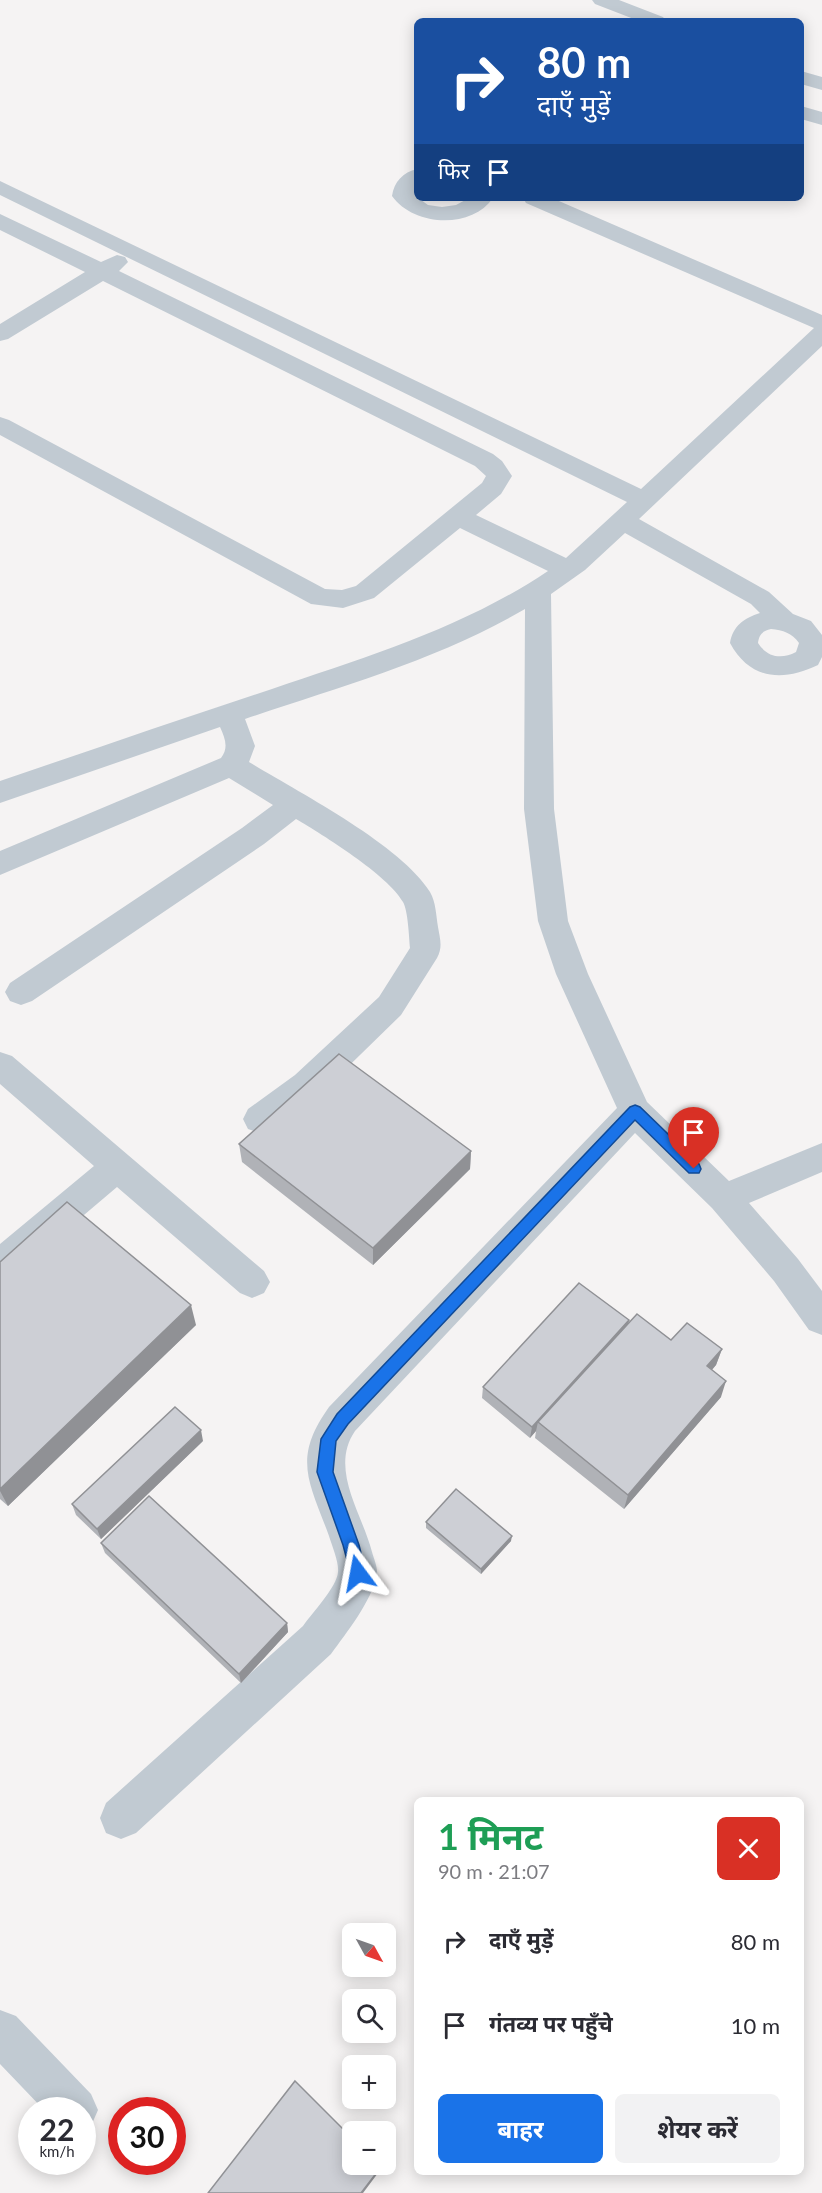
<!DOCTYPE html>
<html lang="hi">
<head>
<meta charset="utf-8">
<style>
	:root { --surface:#fff; --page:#f2f2f3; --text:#2b2b33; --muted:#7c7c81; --accent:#1a73e8 }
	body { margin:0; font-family:Lato,"Noto Sans Devanagari",sans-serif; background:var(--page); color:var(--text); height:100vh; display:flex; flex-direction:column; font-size:22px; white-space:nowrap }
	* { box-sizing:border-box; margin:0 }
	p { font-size:20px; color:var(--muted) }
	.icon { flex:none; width:33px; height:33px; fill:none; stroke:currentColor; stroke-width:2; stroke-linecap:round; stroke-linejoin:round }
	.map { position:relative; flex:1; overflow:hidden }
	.panel { position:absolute; left:414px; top:1797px; width:390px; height:378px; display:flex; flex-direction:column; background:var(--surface); border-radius:9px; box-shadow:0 3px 15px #0003 }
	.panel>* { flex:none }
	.banner { position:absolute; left:414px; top:18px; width:390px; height:183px; border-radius:9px; box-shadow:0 3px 15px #0003; background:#1a4fa0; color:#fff; overflow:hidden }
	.needle { width:39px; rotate:130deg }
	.buttons { position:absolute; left:342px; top:1923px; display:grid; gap:12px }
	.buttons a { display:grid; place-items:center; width:54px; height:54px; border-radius:9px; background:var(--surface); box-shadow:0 3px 15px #0003; font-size:30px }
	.speed { position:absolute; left:18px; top:2097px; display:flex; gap:12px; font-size:30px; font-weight:700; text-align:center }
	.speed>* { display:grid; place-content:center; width:78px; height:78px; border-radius:50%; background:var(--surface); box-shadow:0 3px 15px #0003; line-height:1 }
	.speed small { font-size:15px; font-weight:400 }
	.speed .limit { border:9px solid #d22; background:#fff; color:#111 }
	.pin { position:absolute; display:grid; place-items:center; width:51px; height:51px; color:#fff; margin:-62px -26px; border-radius:50% 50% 50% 0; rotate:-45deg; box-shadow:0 0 6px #0007 }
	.pin .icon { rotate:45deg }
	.me { position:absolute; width:66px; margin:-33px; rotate:347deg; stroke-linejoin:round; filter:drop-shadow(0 0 4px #0008) }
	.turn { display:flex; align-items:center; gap:21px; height:126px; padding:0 24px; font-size:27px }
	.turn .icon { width:78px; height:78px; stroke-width:2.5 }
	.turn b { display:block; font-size:42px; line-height:51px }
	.then { display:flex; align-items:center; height:57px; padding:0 24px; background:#0003; gap:12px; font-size:22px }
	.round { display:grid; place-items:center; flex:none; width:63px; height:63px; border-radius:9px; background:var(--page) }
	.head { display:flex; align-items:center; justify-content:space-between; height:102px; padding:0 24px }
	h1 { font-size:36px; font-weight:700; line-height:45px; color:#1e9e55 }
	.action { display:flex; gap:12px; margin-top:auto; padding:12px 24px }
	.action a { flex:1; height:69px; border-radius:9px; background:var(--accent); color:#fff; font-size:24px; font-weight:700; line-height:69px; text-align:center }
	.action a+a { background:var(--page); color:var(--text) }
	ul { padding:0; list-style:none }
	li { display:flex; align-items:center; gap:18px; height:84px; padding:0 24px }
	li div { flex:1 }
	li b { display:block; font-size:22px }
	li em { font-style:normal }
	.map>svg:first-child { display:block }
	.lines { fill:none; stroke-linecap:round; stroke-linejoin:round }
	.minor { fill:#c1cad2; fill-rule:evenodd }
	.wall { fill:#b0b2b7 }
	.shaded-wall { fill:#909195 }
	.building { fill:#cdcfd5; stroke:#909195; stroke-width:1.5 }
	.route { fill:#1a73e8; stroke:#114b97; stroke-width:1.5 }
</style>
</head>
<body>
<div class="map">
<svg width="822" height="2193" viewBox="0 0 822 2193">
	<rect width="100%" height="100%" fill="#f5f3f3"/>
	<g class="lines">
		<path class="minor" d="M592,0H619L663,17L666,21H639L595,4Z
			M801,71L822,77V90L801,84Z
			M801,106L822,112V125L801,119Z
			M417,169V186L414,195L428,205L442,207L456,205L469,198H493C471,230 413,226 392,196C394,182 403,172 417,169Z
			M0,181L641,489L814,328L526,203L523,198H552L822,315V346L639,519L769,592L793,614L811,621L822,635V657L818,665C783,682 750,680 730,643C733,626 744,618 760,613L751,604L625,533L585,570L551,594L554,809L568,921L588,974L647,1102L729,1181L822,1143V1172L749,1203L798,1259L822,1291V1335L809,1330L774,1281L712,1208L635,1133L355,1431C329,1469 362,1513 372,1552C374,1559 378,1568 377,1575C371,1602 347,1632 331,1654L136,1833L121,1839L106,1833L100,1818L106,1803L303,1626C312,1613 337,1587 338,1572C339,1562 332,1546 329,1536C309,1481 292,1459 329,1407L617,1108L556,974L538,921L524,809L525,609C438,660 339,687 245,719L255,746L249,762C298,792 400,844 430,892C436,902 436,916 438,927C440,939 443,947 437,958L401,1015L319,1095L272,1129L260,1133L248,1129L243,1119L248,1109L295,1075L379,997L410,948C409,936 408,911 403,902C388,875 323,835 296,819L264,844L32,1001L21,1005L10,1001L5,992L10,983L242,828L273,805L229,778L0,875V851L221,758C229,748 225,738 220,727L0,803V781C91,750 181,719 272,689C367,657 465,627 548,571L460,528L374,598L343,608L311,604L0,435V417L9,420L325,589L342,590L356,586L482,483L486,476L475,466L103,281L8,339L0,341V324L85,272L0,230V214L101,262L117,255L125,257L128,262L119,271L493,454L502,461L512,476L501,494L476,515L566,558L627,502L0,195ZM771,629C783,630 792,633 799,643L796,652C781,660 767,657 758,643C759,635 762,631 771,629Z
			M0,1052L12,1056L264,1271L270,1282L264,1293L252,1298L240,1293L117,1187L12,1276L0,1280V1244L94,1166L0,1084Z
			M0,2010L16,2016L91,2094L98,2110L91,2126L82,2130V2110H44L0,2064Z"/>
	</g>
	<path class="wall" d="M239,1144L471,1151L470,1169L373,1265L242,1162Z
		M0,1262L196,1325L8,1506L0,1499Z
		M629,1320L628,1323L671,1340L722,1349L716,1365L712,1370L721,1397L624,1509L535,1438L536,1431L530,1438L482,1398L483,1387Z
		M203,1441L101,1539L76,1515L72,1504Z
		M426,1522L511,1541L481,1574L426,1528Z
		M101,1543L287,1623L288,1632L241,1683L105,1553Z"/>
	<path class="shaded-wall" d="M471,1151L470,1169L373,1265V1248Z
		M191,1305L196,1325L8,1506L0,1491V1489Z
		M629,1320L626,1333L538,1422L536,1431L530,1438L532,1427Z
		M722,1349L716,1365L701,1382L707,1366Z
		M726,1381L721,1397L624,1509L628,1495Z
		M201,1430L203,1441L101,1539L97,1529Z
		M512,1536L511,1541L481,1574V1569Z
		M287,1623L288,1632L241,1683L239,1674Z
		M381,2167V2169L363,2193H361Z"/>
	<path class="building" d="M339,1054L471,1151L373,1248L239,1144Z
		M67,1202L191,1305L0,1489V1262Z
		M579,1283L629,1320L532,1427L483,1387Z
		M637,1314L671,1340L687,1323L722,1349L707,1366L726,1381L628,1495L538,1422Z
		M175,1407L201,1430L97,1529L72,1504Z
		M456,1489L512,1536L481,1569L426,1522Z
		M149,1496L287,1623L239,1674L101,1543Z
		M295,2081L352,2138V2164H378L381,2167L361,2193H208Z"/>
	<path class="route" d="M635,1105L640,1107L699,1164L701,1169L699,1173H689L635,1120L348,1424L336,1441L333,1472L359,1545L366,1573L363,1579L358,1581L352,1579L343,1545L317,1472L321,1439L337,1414L630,1107Z"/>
</svg>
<div class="buttons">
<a><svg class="needle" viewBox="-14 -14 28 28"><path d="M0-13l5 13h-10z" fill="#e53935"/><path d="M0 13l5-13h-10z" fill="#7c7c81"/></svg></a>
<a><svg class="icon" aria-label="search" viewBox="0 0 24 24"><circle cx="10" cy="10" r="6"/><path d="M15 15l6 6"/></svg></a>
<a>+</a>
<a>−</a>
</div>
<div class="speed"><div>22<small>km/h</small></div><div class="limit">30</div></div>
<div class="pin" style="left:694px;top:1169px;background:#d93025"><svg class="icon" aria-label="arrive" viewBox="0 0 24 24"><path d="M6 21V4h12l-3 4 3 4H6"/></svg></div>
<svg class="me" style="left:358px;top:1573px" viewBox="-20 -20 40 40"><path d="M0-17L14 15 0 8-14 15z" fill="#1a73e8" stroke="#fff" stroke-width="4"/></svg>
<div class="banner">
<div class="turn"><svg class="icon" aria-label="right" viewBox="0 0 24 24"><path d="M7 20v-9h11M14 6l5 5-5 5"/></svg><div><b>80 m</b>दाएँ मुड़ें</div></div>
<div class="then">फिर<svg class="icon" aria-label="arrive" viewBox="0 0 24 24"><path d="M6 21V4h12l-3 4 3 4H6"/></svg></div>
</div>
<section class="panel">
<div class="head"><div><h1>1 मिनट</h1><p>90 m · 21:07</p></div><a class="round" style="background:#d93025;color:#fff"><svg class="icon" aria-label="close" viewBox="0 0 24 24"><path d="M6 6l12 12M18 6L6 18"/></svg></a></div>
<ul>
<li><svg class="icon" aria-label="right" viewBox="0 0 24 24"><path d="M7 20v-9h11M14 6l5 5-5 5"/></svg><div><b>दाएँ मुड़ें</b></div><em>80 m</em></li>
<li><svg class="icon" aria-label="arrive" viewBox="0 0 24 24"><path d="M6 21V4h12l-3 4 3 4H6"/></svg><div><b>गंतव्य पर पहुँचे</b></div><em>10 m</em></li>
</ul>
<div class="action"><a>बाहर</a><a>शेयर करें</a></div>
</section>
</div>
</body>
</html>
